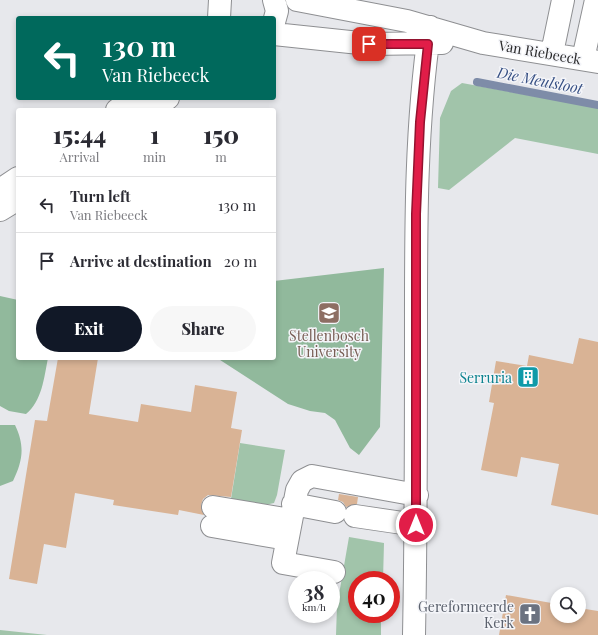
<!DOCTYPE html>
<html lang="en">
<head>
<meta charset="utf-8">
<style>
	:root { --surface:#fff; --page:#f7f7f7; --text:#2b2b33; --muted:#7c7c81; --line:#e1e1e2; --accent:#111827 }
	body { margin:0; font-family:"Playfair Display",serif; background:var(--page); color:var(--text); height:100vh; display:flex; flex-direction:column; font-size:15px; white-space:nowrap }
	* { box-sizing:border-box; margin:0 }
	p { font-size:13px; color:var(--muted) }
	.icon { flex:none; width:22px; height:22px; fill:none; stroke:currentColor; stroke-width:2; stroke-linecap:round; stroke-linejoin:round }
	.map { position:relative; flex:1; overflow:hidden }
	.drawer { position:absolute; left:16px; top:108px; width:260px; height:252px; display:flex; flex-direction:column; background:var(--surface); border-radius:4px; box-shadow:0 2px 6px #0003 }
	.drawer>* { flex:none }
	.guide { position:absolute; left:16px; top:16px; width:260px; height:84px; border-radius:4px; box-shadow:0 2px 6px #0003; background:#00695c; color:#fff; overflow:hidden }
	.buttons { position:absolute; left:550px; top:587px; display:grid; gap:8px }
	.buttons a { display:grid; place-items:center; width:36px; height:36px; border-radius:50%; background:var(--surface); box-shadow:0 2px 6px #0003; font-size:20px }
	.speed { position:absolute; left:288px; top:571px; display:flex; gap:8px; font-size:20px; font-weight:700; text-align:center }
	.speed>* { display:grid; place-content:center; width:52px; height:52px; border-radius:50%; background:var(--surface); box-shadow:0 2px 6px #0003; line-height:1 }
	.speed small { font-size:10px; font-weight:400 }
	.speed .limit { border:6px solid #d22; background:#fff; color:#111 }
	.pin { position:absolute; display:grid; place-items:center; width:34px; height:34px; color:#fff; margin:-17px; border-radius:8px; box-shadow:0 2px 6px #0006 }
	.me { position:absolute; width:44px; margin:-22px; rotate:0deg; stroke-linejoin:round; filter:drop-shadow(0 0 3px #0008) }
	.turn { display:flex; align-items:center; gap:14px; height:84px; padding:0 20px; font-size:18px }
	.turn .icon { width:52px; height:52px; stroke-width:2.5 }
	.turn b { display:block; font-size:28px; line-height:34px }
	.eta { display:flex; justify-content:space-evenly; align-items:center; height:68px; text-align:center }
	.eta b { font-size:24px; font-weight:800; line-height:28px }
	.cta { display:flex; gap:8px; margin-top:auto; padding:8px 20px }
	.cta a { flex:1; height:46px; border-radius:24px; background:var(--accent); color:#fff; font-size:16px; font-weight:800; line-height:46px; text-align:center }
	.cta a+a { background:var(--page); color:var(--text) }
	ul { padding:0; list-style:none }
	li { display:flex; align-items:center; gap:12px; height:56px; padding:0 20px; border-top:1px solid var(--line) }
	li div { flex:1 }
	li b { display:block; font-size:15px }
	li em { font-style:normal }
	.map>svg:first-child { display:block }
	.green { fill:#a1c4aa }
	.forest { fill:#91b99c }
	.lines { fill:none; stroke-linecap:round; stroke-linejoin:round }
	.stream { stroke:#7e8ca8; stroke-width:8 }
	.building { fill:#d9b395 }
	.minor-casing { stroke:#8e8f92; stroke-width:24 }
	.minor { stroke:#fff; stroke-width:22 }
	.route-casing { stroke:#92132f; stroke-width:10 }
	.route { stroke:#e11d48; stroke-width:7 }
	.labels { text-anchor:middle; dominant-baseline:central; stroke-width:3; stroke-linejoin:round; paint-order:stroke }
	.street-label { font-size:14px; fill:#2a2a2b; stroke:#f4f5f9 }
	.education-label { font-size:14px; fill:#785e54; stroke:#f4f5f9 }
	.culture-label { font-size:14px; fill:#0d838f; stroke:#f4f5f9; text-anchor:end }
	.worship-label { font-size:14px; fill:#5b616d; stroke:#f4f5f9; text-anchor:end }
	.water-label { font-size:15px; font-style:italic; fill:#375084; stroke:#f4f5f9 }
</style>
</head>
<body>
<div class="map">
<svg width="598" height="635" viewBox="0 0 598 635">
	<rect width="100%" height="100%" fill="#e7e8ec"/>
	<path class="green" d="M462,83L598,108V154L515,138L449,190L438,188L440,118L451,91Z
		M240,443L285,450L277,495L274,503L265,505L231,499Z
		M349,537L384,543L383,580H357V614H381V635H336L337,606Z
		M0,630L47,635H0Z"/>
	<path class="forest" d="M384,268L380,427L359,455L350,448L335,420L325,413L310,411L288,404L217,358H274V281Z
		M0,296L18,300V358H48C44,378 42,401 26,414L9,411L0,406Z
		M0,425H15C25,446 23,460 13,481L0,486Z"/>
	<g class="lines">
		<path class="stream" d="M477,82L598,105"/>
	</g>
	<path class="building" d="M579,338L598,342V515L551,505L559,464L521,457L517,477L481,470L494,403L489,402L496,361L527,366L529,355L573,364Z
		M58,358H98L89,414L138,422L141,404L191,412L195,385L237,392L231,428L242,430L231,497L208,495L203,499L201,505L204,515L179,510L178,515L113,505L114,500L75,493L66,548L44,544L37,584L9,579L35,420L47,421Z
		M339,494L358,497L357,504L346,507L343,502L338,500Z
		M506,595L557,604V616H579V608L598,611V635H499Z"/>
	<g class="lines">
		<g class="minor-casing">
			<path id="minor" d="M297,0L407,21L483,43L598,62
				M219,18L220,0
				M274,22L277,11L274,0
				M274,34L369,44L442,43
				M552,53L563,0
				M583,59L596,0
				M117,110L134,98
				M150,110L168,98
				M0,190L18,178
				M0,210L18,199
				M293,504L335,512
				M213,507L291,520
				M355,516L416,525
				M212,526L287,539
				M334,572L283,563L297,490L302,481L312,476L417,495
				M414,635C416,536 416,437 416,338C416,234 415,131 430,27"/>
		</g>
		<use href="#minor" class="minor"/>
	</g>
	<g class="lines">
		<g class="route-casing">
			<path id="route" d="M369,44H428L420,122L416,214V525"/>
		</g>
		<use href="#route" class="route"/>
	</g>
	<defs>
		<g id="university-square" transform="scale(1.15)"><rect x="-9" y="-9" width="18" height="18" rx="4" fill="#8d6e63" stroke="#f4f5f9"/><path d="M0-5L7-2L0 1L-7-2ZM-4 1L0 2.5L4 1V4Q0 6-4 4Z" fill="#fff"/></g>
		<g id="building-square" transform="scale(1.15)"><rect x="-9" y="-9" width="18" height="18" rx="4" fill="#0f9aa8" stroke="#f4f5f9"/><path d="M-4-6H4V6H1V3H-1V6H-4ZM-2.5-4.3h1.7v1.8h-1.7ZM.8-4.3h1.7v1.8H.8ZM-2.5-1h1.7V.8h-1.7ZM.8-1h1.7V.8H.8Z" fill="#fff"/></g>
		<g id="church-square" transform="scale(1.15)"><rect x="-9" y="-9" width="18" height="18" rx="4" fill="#6b7280" stroke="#f4f5f9"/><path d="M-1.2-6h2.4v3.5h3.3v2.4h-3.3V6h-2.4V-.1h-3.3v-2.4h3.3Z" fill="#fff"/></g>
	</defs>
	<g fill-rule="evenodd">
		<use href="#university-square" x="329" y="313"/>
		<use href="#building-square" x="528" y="377"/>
		<use href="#church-square" x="530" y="614"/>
	</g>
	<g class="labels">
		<g class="street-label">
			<text transform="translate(540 52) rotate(10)">Van Riebeeck</text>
		</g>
		<g class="education-label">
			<text x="329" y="335">Stellenbosch<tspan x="329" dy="16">University</tspan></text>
		</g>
		<g class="culture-label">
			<text x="512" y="377">Serruria</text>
		</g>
		<g class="worship-label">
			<text x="514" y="606">Gereformeerde<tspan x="514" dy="16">Kerk</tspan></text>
		</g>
		<g class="water-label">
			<text transform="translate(540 80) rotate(11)">Die Meulsloot</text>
		</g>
	</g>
</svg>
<div class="buttons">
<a><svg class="icon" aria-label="search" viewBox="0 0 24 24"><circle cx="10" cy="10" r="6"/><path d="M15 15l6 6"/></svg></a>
</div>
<div class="speed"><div>38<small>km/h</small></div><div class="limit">40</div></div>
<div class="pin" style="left:369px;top:44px;background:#d93025"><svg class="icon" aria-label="arrive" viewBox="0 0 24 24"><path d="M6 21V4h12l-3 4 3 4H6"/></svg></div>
<svg class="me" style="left:416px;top:525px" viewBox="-20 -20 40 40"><circle r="17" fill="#e11d48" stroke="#fff" stroke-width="3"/><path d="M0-11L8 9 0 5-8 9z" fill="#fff"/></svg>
<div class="guide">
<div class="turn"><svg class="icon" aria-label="left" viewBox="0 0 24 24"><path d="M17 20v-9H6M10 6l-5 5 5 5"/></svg><div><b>130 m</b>Van Riebeeck</div></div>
</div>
<section class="drawer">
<div class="eta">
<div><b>15:44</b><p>Arrival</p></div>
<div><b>1</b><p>min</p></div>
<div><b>150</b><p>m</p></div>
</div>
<ul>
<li><svg class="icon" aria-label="left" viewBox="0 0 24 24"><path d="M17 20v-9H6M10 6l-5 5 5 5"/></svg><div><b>Turn left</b><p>Van Riebeeck</p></div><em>130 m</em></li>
<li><svg class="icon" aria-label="arrive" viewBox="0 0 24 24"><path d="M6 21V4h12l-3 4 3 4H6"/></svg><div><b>Arrive at destination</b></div><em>20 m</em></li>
</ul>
<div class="cta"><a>Exit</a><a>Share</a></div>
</section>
</div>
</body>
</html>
